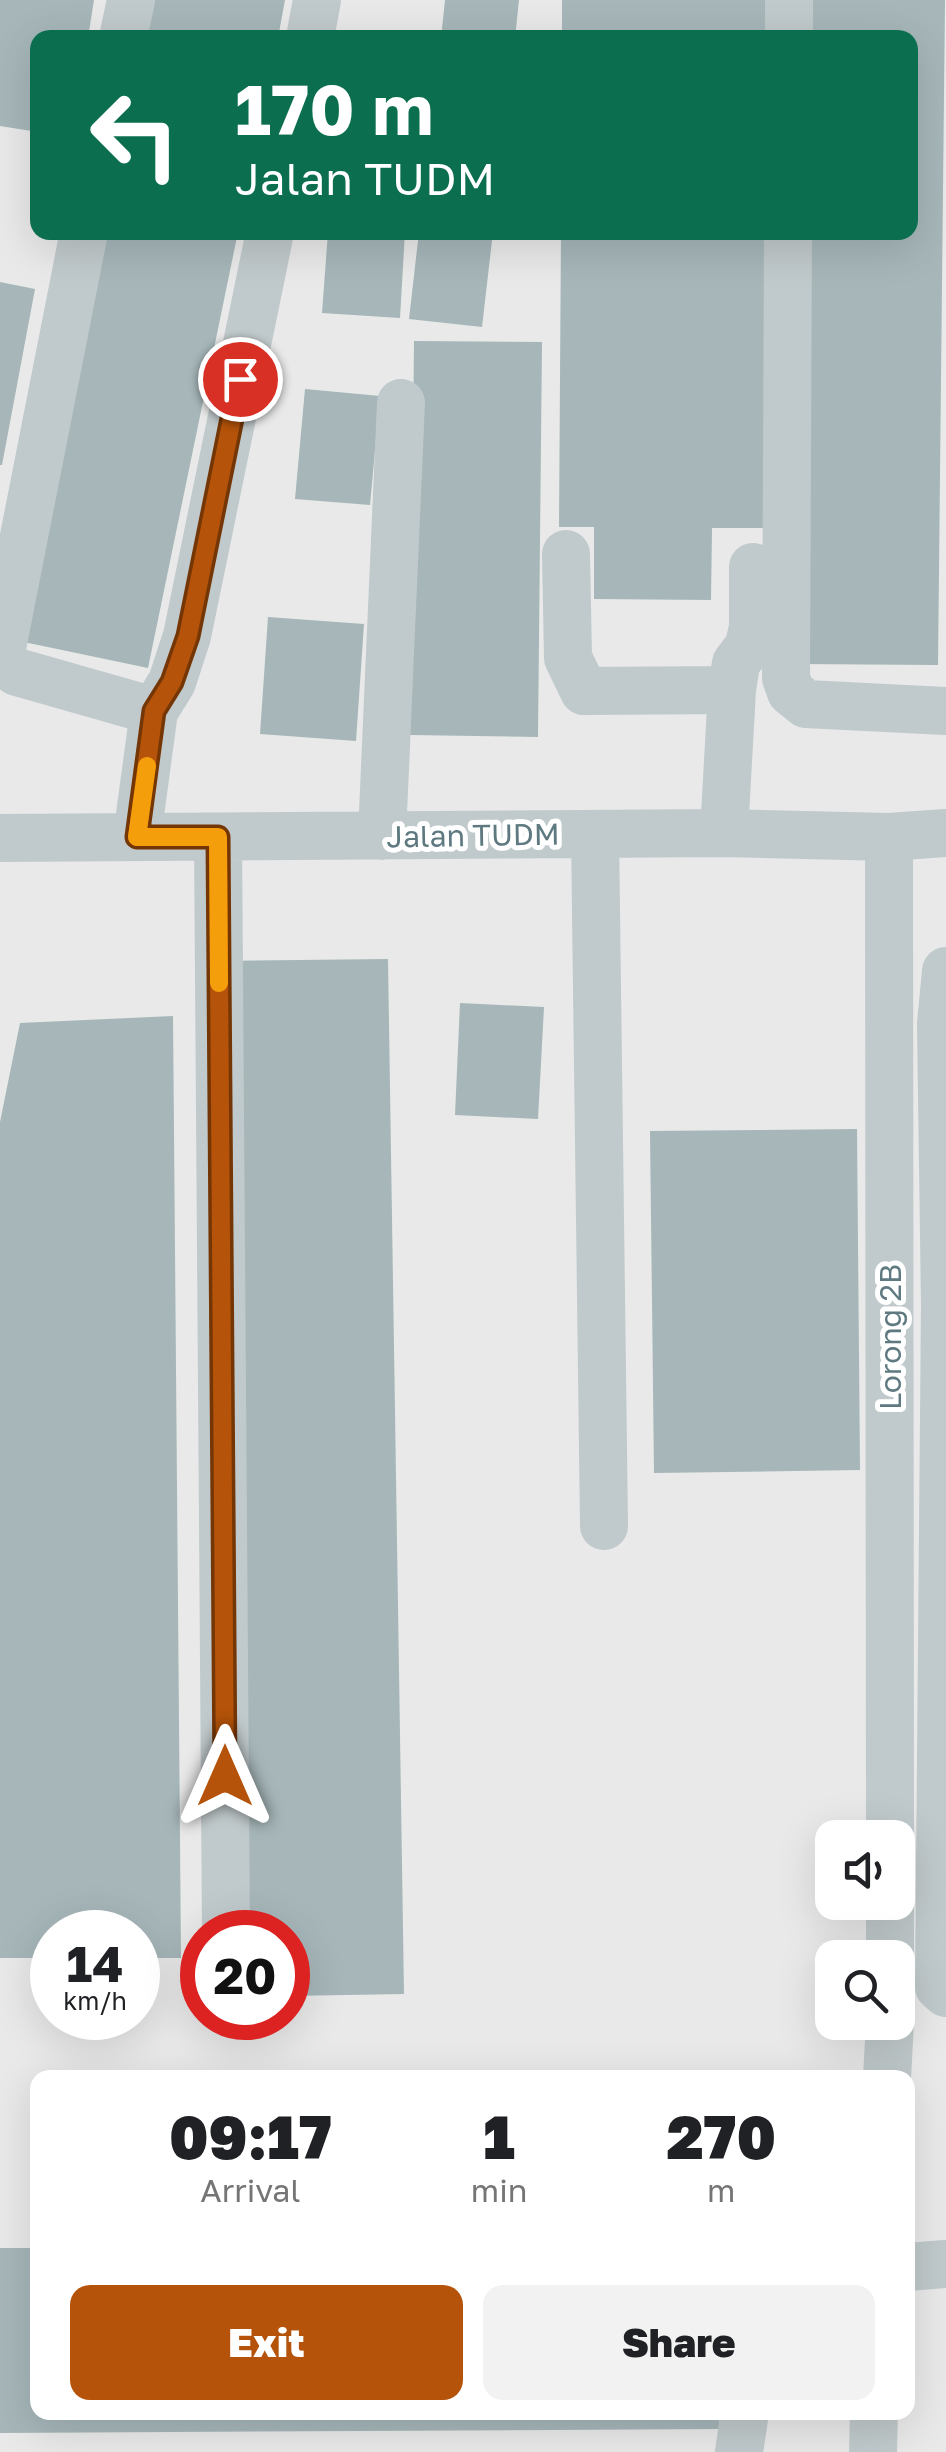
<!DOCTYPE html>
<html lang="en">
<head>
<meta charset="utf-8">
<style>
	:root { --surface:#fff; --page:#f2f2f2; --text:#202124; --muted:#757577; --accent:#b45309 }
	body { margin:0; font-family:"Golos Text",sans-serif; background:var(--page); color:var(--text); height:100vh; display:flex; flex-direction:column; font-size:38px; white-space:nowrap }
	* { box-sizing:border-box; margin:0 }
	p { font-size:32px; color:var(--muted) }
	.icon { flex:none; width:55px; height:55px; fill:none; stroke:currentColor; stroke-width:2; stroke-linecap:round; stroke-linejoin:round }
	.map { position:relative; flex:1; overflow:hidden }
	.drawer { position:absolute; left:30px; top:2070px; width:885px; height:350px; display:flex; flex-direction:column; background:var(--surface); border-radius:20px; box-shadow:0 10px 40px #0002 }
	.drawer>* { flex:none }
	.guide { position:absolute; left:30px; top:30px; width:888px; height:210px; border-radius:20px; box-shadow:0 10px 40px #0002; background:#0b6e4f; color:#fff; overflow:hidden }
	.controls { position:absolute; left:815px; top:1820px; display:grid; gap:20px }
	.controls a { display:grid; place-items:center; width:100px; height:100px; border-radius:20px; background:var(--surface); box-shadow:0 10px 40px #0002; font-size:50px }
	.speed { position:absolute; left:30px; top:1910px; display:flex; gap:20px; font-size:50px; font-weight:700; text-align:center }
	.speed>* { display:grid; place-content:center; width:130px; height:130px; border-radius:50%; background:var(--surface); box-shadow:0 10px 40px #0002; line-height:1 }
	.speed small { font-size:25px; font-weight:400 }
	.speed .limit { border:15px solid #d22; background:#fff; color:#111 }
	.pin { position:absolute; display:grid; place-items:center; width:85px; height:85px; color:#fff; margin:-42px; border:5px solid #fff; border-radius:50%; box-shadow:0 2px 10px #0007 }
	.me { position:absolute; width:110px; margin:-55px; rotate:0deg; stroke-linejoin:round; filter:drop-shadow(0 0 8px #0008) }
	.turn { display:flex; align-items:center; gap:35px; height:210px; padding:0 40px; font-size:45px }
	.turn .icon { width:130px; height:130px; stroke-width:2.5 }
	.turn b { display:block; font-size:70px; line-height:85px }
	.eta { display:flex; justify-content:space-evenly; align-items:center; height:170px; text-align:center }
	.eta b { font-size:60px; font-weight:800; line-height:70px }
	.cta { display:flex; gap:20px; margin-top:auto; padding:20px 40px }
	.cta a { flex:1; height:115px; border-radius:20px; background:var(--accent); color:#fff; font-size:40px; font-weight:800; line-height:115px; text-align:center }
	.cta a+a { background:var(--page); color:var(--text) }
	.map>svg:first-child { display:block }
	.built { fill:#e8e9e8; fill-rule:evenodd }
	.building { fill:#a6b6b9 }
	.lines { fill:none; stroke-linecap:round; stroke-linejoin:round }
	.minor { stroke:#c0c9cb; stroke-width:48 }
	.route-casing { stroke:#753606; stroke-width:25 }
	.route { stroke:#b45309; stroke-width:18 }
	.slow { stroke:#f59e0b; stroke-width:18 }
	.labels { text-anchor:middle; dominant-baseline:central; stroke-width:10; stroke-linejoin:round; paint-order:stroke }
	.street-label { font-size:30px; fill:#5e7980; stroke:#fff }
</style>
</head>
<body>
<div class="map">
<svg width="946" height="2452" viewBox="0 0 946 2452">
	<rect width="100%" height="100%" fill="#faf9f7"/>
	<path class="built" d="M0,0H946V2452H0ZM38,38H910V232H38ZM832,1838H898V1902H832ZM52,1932H138V2018H52ZM202,1932H288V2018H202ZM832,1958H898V2022H832ZM38,2078H908V2412H38Z"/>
	<path class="building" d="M0,0H94L88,38H38V132L0,126Z
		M151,0H285L278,38H143Z
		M445,0H519L515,38H441Z
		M562,0H775V38H562Z
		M805,0H945L938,665L799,664L803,232H910V38H805Z
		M103,232H238L148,668L19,641Z
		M328,232H405L400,318L322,313Z
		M419,232H493L482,327L409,319Z
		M561,232H773L772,528H712L711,600L594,599V527H559Z
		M0,282L35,289L2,465H0Z
		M414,341L542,342L538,737L410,735Z
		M305,389L380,396L370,505L295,499Z
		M268,617L364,624L356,741L260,734Z
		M388,959L404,1994L288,1996V1932H237L222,961Z
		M460,1003L544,1007L538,1119L455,1115Z
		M173,1016L181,1958H138V1932H52V1958H0V1122L20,1023Z
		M857,1129L860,1470L654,1473L650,1131Z
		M0,2248H38V2412H719L720,2429L0,2433Z"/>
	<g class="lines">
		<path class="minor" d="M123,38L131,0
			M310,38L317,0
			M789,38V0
			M84,232L2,648L4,663L17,672L154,711L172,682L187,636L270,232
			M788,232L786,678L791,692L806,704L946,711
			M566,554L568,658L584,691L732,690
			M724,833L732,690L736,663L749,646L753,627V567
			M595,834L604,1526
			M382,836L401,403
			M137,837L154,711
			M218,837L226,1932
			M889,837L890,1838
			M0,838L724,833L889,837L946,833
			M946,971L941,1024L945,1305L939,1987L946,1993
			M890,1902V1958
			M887,2078L890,2022
			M908,2267L946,2264
			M739,2452L745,2412
			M873,2452L874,2412"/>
	</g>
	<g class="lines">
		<g class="route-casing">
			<path id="route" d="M225,1776L218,837H137L154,711L172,682L188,636L240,379"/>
		</g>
		<use href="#route" class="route"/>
		<path class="slow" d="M147,766L137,837H218L219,983"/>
	</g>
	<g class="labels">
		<g class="street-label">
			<text transform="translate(473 835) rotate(-1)">Jalan TUDM</text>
			<text transform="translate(890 1337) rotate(-90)">Lorong 2B</text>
		</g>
	</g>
</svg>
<div class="controls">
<a><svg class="icon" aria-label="sound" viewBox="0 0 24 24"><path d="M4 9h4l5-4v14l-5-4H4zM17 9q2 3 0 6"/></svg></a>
<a><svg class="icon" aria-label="search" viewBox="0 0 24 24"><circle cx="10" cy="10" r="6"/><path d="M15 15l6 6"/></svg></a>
</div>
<div class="speed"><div>14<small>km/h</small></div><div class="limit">20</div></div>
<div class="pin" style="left:240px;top:379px;background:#d93025"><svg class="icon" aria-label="arrive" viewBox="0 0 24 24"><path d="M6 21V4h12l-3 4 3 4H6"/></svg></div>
<svg class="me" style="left:225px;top:1776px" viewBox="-20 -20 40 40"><path d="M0-17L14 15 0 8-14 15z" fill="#b45309" stroke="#fff" stroke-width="4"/></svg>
<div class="guide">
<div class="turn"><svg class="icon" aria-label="left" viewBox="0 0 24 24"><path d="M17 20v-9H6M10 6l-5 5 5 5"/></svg><div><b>170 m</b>Jalan TUDM</div></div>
</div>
<section class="drawer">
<div class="eta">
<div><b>09:17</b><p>Arrival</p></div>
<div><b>1</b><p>min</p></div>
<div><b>270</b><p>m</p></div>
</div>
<div class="cta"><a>Exit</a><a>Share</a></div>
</section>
</div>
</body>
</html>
